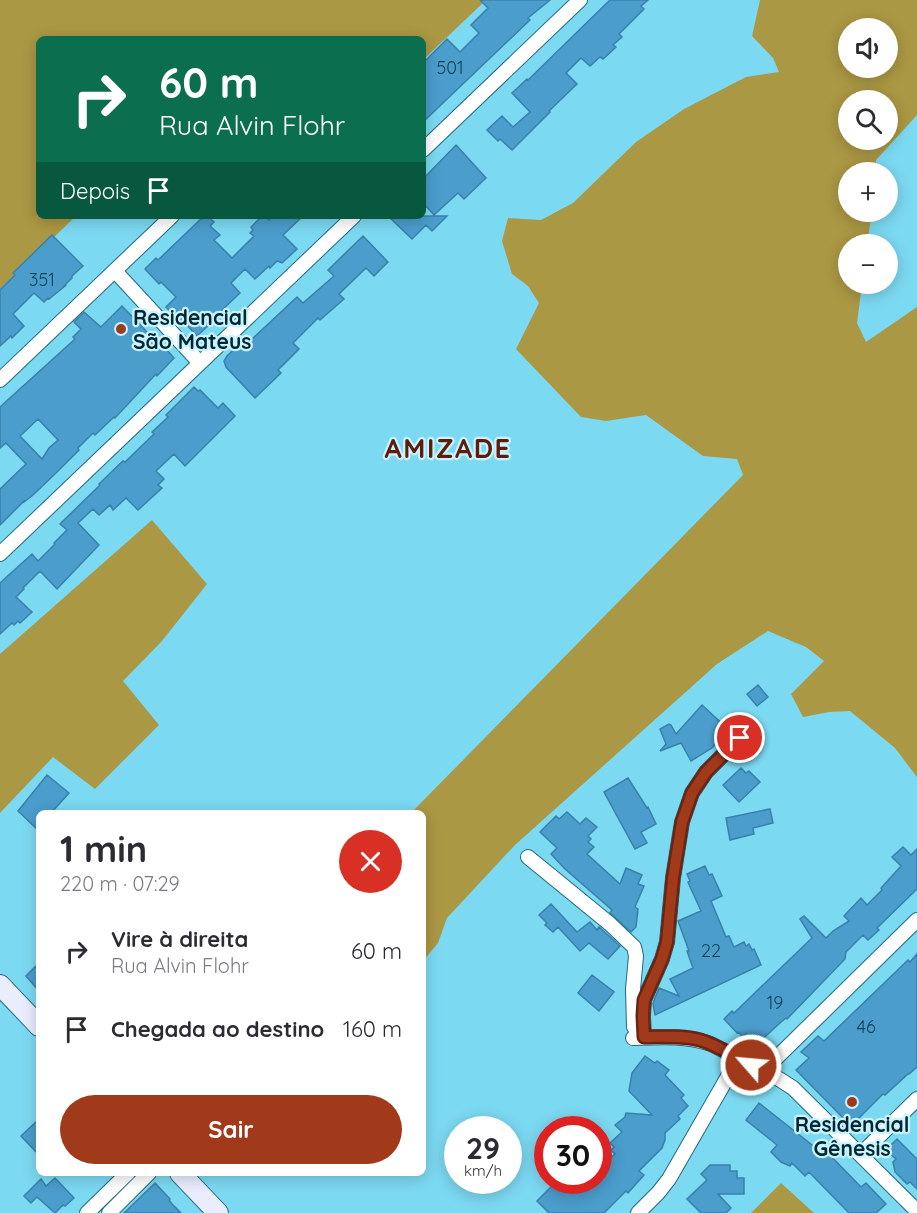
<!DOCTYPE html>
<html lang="pt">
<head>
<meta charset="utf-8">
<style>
	:root { --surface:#fff; --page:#f7f7f7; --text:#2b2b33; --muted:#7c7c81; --accent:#a1391b }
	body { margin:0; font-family:Quicksand,sans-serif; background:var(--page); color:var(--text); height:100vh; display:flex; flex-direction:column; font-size:22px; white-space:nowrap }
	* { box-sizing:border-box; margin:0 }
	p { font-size:20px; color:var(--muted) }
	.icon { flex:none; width:33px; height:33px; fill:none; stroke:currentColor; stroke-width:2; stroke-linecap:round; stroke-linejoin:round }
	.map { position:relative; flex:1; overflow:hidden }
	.drawer { position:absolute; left:36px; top:810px; width:390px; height:366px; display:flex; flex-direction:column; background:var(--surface); border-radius:9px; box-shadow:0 3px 15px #0003 }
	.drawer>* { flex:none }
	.top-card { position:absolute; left:36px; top:36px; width:390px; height:183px; border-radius:9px; box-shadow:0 3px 15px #0003; background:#0b6e4f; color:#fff; overflow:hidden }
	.buttons { position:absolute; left:838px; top:18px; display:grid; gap:12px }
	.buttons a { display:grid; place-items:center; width:60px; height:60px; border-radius:50%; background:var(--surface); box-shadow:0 3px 15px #0003; font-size:30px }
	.speed { position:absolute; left:444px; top:1116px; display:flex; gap:12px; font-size:30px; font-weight:700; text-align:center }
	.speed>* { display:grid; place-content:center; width:78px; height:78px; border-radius:50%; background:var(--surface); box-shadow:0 3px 15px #0003; line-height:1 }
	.speed small { font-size:15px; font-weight:400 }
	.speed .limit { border:9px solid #d22; background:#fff; color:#111 }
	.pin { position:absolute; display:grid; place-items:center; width:51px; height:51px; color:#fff; margin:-26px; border:3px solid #fff; border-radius:50%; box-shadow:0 2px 6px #0007 }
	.me { position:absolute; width:66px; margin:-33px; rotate:297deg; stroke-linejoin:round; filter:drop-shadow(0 0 4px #0008) }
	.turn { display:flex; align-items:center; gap:21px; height:126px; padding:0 24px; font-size:27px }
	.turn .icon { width:78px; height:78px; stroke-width:2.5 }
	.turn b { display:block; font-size:42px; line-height:51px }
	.then { display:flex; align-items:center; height:57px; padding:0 24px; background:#0003; gap:12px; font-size:22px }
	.round { display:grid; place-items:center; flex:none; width:63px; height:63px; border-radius:32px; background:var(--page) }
	.headline { display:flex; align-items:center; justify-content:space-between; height:102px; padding:0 24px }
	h1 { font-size:36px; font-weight:700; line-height:45px }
	.primary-button { display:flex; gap:12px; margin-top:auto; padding:12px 24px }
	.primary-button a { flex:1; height:69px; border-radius:36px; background:var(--accent); color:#fff; font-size:24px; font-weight:700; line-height:69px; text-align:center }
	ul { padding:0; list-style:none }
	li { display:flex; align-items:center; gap:18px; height:78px; padding:0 24px }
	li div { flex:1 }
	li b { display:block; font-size:22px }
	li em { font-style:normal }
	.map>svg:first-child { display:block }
	.forest { fill:#ab9844; fill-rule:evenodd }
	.building { fill:#4b9dcc; stroke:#3981aa; stroke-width:1.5; fill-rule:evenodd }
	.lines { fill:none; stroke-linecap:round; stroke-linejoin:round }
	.minor-casing { stroke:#206b7d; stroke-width:16 }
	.secondary-casing { stroke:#206b7d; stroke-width:22 }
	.minor { stroke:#fff; stroke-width:14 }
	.secondary { stroke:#eaedfe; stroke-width:20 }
	.route-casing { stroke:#692512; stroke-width:15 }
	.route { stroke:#a1391b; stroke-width:10 }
	.poi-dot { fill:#a1391b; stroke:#c8f3ff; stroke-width:2 }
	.labels { text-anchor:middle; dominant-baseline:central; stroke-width:4.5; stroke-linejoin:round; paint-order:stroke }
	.number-label { font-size:18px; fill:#134458 }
	.poi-label { font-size:21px; font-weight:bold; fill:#002731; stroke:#c8f3ff; text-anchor:start }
	.district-label { font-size:27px; font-weight:bold; letter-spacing:1.5px; fill:#5e1c09; stroke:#c8f3ff }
</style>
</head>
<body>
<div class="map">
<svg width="917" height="1213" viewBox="0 0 917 1213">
	<rect width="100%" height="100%" fill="#7cd9f2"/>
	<path class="forest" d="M0,0H486L423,60V39H39V216H76L0,289Z
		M760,0H917V115L876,160L875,172H849V212H872L867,244H849V284H862L857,323L866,342L917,307V777L895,748L850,711L829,712L803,717L791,694L824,661L806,647L768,631L717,664L515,845L447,918L438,943L423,961V813H411L743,475L737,459L703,456L646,415L606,421L581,417L516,349L539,303L528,286L512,274L502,241L508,218L541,220L573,203L636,142L684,109L746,77L779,72L773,58L752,36ZM849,28H888V68H849ZM849,100H888V140H849Z
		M152,520L207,584L162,641L123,681L159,725L95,789L53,757L0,813V654Z
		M781,1183L814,1213H751Z"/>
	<path class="building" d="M480,0H550L528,18L530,20L423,122V63L447,39L460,52L479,33L471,25L488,8Z
		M610,0H648L641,6L644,9L619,34L622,37L613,45L616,47L603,59L600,57L590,66L581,58L566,73L577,84L549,111L550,112L512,150L500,139L498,141L487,130L502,116L513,127L530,112L512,93L527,79L528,80Z
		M456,145L486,178L464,199L458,193L434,215L423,203V179Z
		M204,216H207L214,222L210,226L220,235L214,240L232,258L254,236L250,233L253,230L251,227L262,216H264L269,220L273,216H303L283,235L297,249L282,263L277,261L270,268L269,266L255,279L245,269L231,283L240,293L220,312L222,313L197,336L182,320L180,321L166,307L176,297L161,282L159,284L145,269L156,258L158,260Z
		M388,216H447L432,231L426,225L412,239Z
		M52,235L83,266L72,276V278L64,286H65L49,299L48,298L44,302L34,293L13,314L24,326L12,338L11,336L0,346V290L15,275L13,273Z
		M363,236L388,262L374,276L366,268L339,294L344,299L320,320L318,318L293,343L299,349L278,370L281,373L255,398L226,367L224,361L227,356L247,337L250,341L297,297L303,303L334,276L328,270Z
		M122,306L149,334L151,332L174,358L157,376L156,374L115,418L114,417L95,435L93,433L78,448L79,450L56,473L33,495L24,502V501L0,525V489L26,464L6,443L0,448V407L75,339L73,337L81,329L74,322L84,312L101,327ZM38,419L58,440L49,448L42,459L20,436Z
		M194,387L198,391L200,390L218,408L223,403L235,416L185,466L174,454L156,471L164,479L158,485L162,488L138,510L126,498L113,510L110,505L99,515L93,509L78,523L99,545L57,589L40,571L23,588L24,589L16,597L32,612L20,623L18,621L14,625L12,623L0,634V583L32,554L38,561L55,544L54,543L67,530L60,524L100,485L99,484L123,461L125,462L154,434L152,432L168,417L166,415Z
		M758,685L768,697L757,706L747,694Z
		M702,705L729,730L712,748L691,761L681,743L660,751L666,744L660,729L669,724L671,725L676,734Z
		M741,768L746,773L749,771L760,782L739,802L723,785Z
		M47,775L69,793L51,813H39V831L18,811Z
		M628,778L647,808L648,807L656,824L641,832L647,843L635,849L604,792Z
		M770,809L773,823L753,828L754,834L730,840L726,818Z
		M567,812L580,824L586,818L597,827L588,836L591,839L588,842L594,847L587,854L620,884L626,868L642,875L638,884L644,886L635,907L638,909L636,927L631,932L610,913L612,910L565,869L551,854L557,848L540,832L556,816L559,819Z
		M903,847L911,855L917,849V889L877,928L879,930L868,940L863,935L846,952L845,959L817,988L787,1019L786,1018L780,1023L757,1044L746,1034L743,1037L738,1032L737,1033L724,1019L732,1011L734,1013L812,938L800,919L804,916L826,938L833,931L849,921L844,916L861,898L867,905L882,890L881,888L901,866L892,857Z
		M705,866L709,875L712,874L722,896L711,901L726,937L729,936L734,947L744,942L746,946L749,944L752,950L754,949L761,965L655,1015L653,1003L659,988L679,996L670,979L693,968L687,951H689L678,921L701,911L688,882L690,881L687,874Z
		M551,904L577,932L590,922L597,930L599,927L620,946L608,959L589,943L580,951L558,927L553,932L545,925L547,923L539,915Z
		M917,954V1067L909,1074H908L885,1095L883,1094L856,1121L854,1119L849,1124L796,1070L809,1058L801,1052L818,1036L824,1041L908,960L910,962Z
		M39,963V991L26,976Z
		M592,975L614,992L599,1011L578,993Z
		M645,1056L655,1063L657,1061L669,1070L665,1075L684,1095L681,1098L688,1106L678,1116L680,1119L665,1133V1140L662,1148L639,1171L644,1175L628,1193L626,1191L604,1213H549L537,1201L558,1180H598V1169L615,1154L611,1150L614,1147L610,1143L622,1132L615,1125L625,1117L626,1113L652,1115L629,1091L632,1073Z
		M759,1103L821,1152L824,1149L861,1187L866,1183L886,1204L876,1213H849L809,1172L805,1176L792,1163L790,1166L781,1162L771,1152L777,1145L746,1120Z
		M39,1119V1155L21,1136Z
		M897,1139L917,1159V1189L910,1182L907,1184L895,1172L893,1162L896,1159L886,1150Z
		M710,1165H730V1171H737V1178H744V1194H718L731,1208L726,1213H701L687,1199L707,1180L701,1174Z
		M55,1178L74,1198L65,1206L63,1205L55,1213L37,1197L31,1203L24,1196L41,1179L46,1186Z
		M155,1183L170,1199L169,1200L172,1204L181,1213H124Z"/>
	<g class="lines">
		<g class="minor-casing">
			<path id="minor" d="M423,150L580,0
				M115,271L200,363
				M0,380L172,216
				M0,554L354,216
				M528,857L610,924L634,947L636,956L633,989L634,1027
				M644,1037L643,1016L644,1000L662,959L667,942L673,878L682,822L692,793L706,772L740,738
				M633,1038C659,1037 686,1035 711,1044L779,1079L793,1088L917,1211
				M763,1071L917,920
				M861,1154L917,1099
				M87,1213L128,1173
				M109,1213L149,1173
				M638,1213L658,1193L669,1179L738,1059"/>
		</g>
		<g class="secondary-casing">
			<path id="secondary" d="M0,985L39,1026
				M180,1173L218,1213"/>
		</g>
		<use href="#minor" class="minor"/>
		<use href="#secondary" class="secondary"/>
	</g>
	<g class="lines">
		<g class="route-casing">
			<path id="route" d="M740,738L706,772L692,793L682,822L673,878L667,942L662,959L644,1000L643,1016L644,1037C662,1037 683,1035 700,1040C718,1045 734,1057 751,1065"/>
		</g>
		<use href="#route" class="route"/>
	</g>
	<g class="poi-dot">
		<circle cx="121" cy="329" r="6"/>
		<circle cx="852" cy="1102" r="6"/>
	</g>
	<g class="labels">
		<g class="number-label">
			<text x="450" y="67">501</text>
			<text x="42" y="279">351</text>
			<text x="711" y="950">22</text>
			<text x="775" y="1002">19</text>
			<text x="866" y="1026">46</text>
		</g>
		<g class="poi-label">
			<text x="133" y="317">Residencial<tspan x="133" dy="24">São Mateus</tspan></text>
			<text x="852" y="1124" text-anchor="middle">Residencial<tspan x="852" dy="24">Gênesis</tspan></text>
		</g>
		<g class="district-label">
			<text x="448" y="448">AMIZADE</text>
		</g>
	</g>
</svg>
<div class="buttons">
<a><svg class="icon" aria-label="sound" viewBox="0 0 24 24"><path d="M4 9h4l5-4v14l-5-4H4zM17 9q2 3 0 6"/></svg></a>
<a><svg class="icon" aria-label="search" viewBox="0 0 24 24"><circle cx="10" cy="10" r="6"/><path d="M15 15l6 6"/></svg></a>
<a>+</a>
<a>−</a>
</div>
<div class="speed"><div>29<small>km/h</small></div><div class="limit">30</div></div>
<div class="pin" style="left:740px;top:738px;background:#d93025"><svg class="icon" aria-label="arrive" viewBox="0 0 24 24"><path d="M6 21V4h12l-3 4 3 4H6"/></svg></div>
<svg class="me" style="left:751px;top:1065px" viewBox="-20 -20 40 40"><circle r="17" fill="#a1391b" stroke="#fff" stroke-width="3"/><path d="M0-11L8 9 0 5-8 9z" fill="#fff"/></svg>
<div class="top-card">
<div class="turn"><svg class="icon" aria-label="right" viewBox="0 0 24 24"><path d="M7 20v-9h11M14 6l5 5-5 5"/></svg><div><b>60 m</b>Rua Alvin Flohr</div></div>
<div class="then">Depois<svg class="icon" aria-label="arrive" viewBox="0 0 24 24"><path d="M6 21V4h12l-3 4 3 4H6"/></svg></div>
</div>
<section class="drawer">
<div class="headline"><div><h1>1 min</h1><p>220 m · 07:29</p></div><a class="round" style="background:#d93025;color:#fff"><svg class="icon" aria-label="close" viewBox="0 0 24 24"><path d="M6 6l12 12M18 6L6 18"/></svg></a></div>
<ul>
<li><svg class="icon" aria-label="right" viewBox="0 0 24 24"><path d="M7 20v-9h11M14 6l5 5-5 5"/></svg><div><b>Vire à direita</b><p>Rua Alvin Flohr</p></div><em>60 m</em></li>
<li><svg class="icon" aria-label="arrive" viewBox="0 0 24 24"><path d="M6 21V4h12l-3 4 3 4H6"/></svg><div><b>Chegada ao destino</b></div><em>160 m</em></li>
</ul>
<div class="primary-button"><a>Sair</a></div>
</section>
</div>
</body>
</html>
